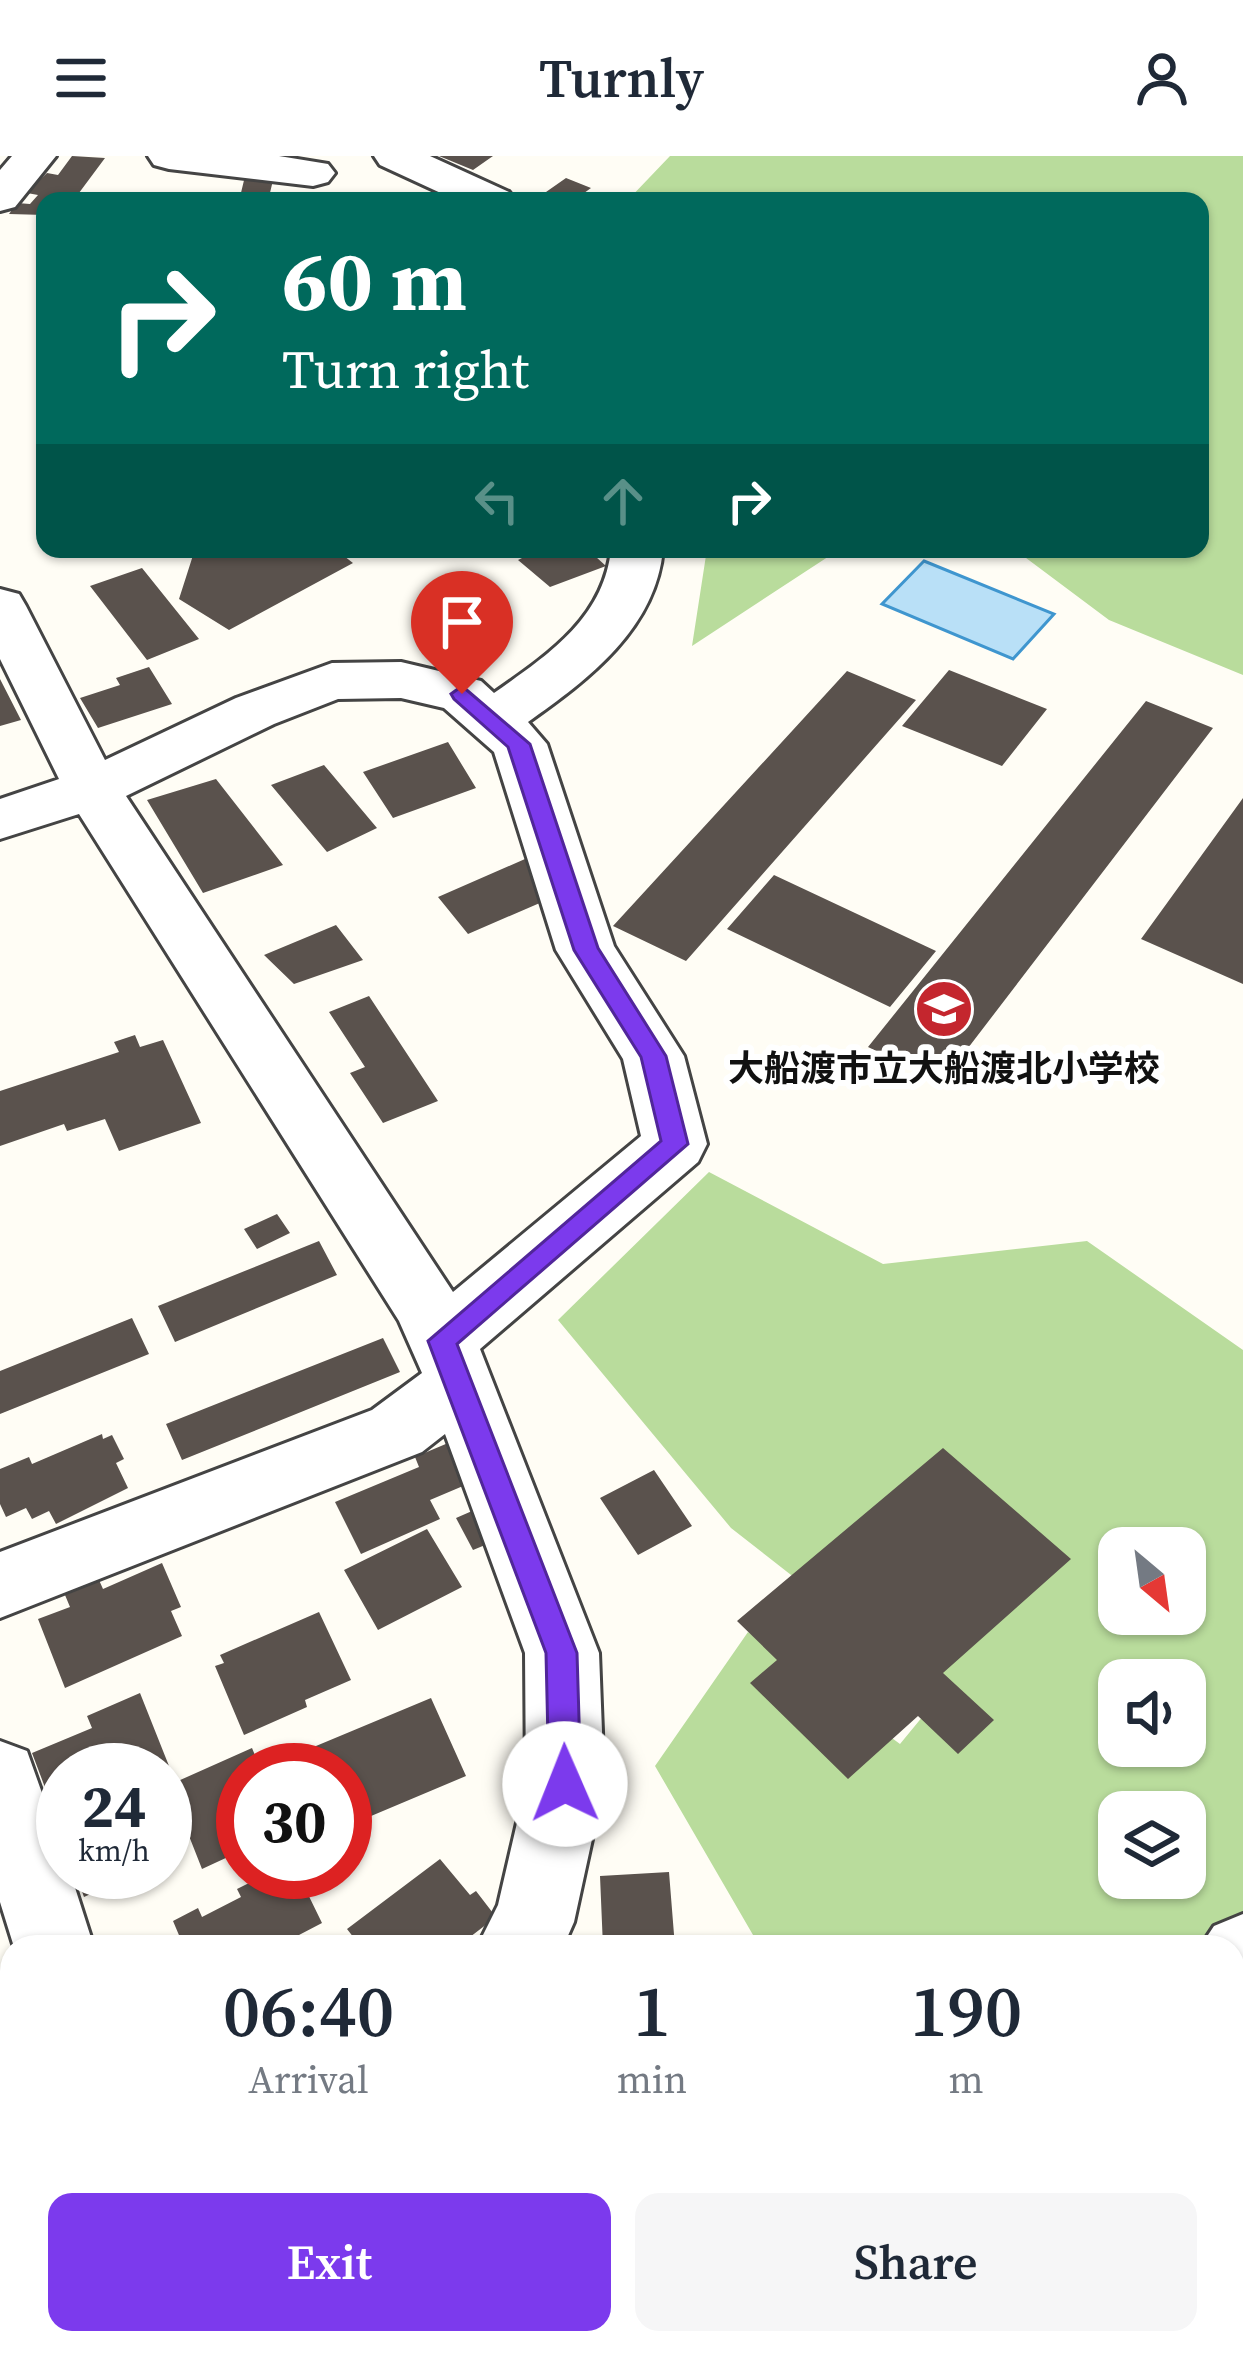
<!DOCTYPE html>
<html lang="en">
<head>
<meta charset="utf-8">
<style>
	:root { --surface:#fff; --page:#f6f6f7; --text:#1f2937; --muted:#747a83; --accent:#7c3aed }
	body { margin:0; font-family:"Source Serif 4","Noto Sans JP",serif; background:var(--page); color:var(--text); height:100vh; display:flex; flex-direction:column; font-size:45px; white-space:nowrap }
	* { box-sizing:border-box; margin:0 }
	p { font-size:39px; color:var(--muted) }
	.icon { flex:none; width:66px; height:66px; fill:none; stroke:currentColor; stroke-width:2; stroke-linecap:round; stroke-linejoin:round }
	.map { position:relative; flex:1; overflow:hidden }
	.panel { position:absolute; left:0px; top:1779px; width:1245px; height:420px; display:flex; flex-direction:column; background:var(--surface); border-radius:36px 36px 0 0; box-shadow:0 3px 9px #0004 }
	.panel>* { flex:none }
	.hud { position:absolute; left:36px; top:36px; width:1173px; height:366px; border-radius:24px; box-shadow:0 3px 9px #0004; background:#00695c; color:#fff; overflow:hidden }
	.needle { width:78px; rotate:151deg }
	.tools { position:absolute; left:1098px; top:1371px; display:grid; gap:24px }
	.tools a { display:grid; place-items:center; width:108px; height:108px; border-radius:24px; background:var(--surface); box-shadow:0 3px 9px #0004; font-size:60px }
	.speed { position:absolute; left:36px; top:1587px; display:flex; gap:24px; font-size:60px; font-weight:700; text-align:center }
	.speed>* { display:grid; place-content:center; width:156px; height:156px; border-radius:50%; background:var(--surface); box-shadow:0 3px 9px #0004; line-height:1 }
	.speed small { font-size:30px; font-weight:400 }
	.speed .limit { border:18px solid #d22; background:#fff; color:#111 }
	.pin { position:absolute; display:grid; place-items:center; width:102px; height:102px; color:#fff; margin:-123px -51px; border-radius:50% 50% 50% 0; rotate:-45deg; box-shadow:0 0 12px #0007 }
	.pin .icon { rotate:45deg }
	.me { position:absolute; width:132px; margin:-66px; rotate:359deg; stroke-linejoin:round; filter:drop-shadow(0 0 9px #0008) }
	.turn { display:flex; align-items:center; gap:42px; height:252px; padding:0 48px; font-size:54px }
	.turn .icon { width:156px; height:156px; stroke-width:2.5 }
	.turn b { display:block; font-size:84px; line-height:102px }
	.lanes { display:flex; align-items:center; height:114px; padding:0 48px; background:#0003; justify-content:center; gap:60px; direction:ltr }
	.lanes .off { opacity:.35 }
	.eta { display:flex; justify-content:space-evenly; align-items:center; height:204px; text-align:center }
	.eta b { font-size:72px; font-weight:600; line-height:84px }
	.button { display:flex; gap:24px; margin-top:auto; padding:24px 48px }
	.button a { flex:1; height:138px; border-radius:24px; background:var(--accent); color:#fff; font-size:48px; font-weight:600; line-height:138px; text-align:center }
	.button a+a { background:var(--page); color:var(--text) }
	header { display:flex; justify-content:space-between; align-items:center; height:156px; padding:0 48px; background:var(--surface); font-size:54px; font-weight:600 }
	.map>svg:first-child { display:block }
	.green { fill:#d5ebbd }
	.forest { fill:#b9dc9c; fill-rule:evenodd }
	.water { fill:#b9e0f7; stroke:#3f96cf; stroke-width:3 }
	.building { fill:#5a524d }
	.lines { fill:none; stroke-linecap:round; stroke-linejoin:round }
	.minor-casing { stroke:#444; stroke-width:6 }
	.path { stroke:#333; stroke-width:9; stroke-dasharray:15 8; stroke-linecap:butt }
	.minor { fill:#fff; fill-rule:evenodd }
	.route { fill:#7c3aed; stroke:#51269a; stroke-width:3 }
	.labels { text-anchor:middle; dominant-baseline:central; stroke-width:12; stroke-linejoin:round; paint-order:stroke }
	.poi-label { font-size:36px; font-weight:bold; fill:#111; stroke:#fff }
</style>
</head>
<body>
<header><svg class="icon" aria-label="menu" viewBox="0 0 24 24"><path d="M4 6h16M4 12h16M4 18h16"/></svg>Turnly<svg class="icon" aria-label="person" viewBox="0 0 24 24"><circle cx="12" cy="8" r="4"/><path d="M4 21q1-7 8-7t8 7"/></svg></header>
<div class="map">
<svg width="1243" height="2199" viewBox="0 0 1243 2199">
	<rect width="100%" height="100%" fill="#fffdf5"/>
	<path class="green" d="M210,2187H837L839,2199H198Z"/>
	<path class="forest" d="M670,0H1243V519L1109,464L1014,393H1200V45H627Z
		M707,393H840L692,490Z
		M709,1016L883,1108L1087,1085L1243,1194V1766L1226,1791H760L655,1610L748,1476L900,1588L942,1537L731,1372L558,1164ZM1119,1392H1185V1458H1119ZM1119,1524H1185V1590H1119ZM1119,1656H1185V1722H1119Z"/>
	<path class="water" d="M924,405L1054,458L1013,503L882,448Z"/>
	<path class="building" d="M72,0L105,2L73,45H45V59L9,58L17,47L30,48L38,39L27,37L34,29L47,17L58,19Z
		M439,0H493L473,14Z
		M246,16H275L268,45H239Z
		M566,22L591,32L573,45L536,43Z
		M195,393H335L353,407L229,474L179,443Z
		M540,393H613L596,401L606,410L550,431L518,404Z
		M142,412L199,483L147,504L90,430Z
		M149,511L172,548L98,572L80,542L120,529L116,522Z
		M949,514L1047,553L1002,610L902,570Z
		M847,515L916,544L686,805L613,770Z
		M0,523L21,564L0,570Z
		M1146,545L1213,572L942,926L868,891Z
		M448,586L476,632L393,662L363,616Z
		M324,609L377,672L327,696L271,629Z
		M216,623L283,709L203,737L147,644Z
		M1243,642V828L1141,783Z
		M525,703L556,740L468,778L438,741Z
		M774,719L936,795L890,851L727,773Z
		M336,769L363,804L294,828L264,799Z
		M369,840L438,945L383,967L350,917L365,911L329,856Z
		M135,879L140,891L163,884L201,967L119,995L105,963L67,975L64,968L0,990V935L119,896L114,886Z
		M277,1058L290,1077L257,1093L244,1073Z
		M319,1085L337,1119L175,1186L158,1150Z
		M132,1162L149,1198L0,1258V1215Z
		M383,1182L400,1216L182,1304L166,1268Z
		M102,1278L103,1283L112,1279L124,1303L116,1307L128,1332L56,1368L49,1355L32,1363L26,1352L6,1361L0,1348V1313L29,1301L32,1308Z
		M467,1279L489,1319L430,1344L440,1363L361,1398L335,1346L419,1311L415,1301Z
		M943,1292L1071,1403L943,1517L994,1564L958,1598L918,1560L848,1623L750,1527L777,1504L737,1465Z
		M654,1314L692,1370L638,1399L600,1342Z
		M495,1345L512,1378L473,1394L456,1362Z
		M427,1373L462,1431L378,1474L344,1414Z
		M162,1407L181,1451L171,1455L182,1480L65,1532L38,1463L70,1451L65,1439L99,1424L103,1433Z
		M319,1456L351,1524L305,1544L307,1551L244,1579L215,1510L224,1507L220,1499Z
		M140,1537L171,1615L63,1614V1664L58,1666L32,1597L92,1572L87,1560Z
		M431,1542L466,1620L345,1671V1614H311L304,1595Z
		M252,1592L261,1614H243V1694L202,1713L169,1629Z
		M440,1703L470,1739L476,1735L496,1761L457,1791H361L347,1773Z
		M75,1716H139L84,1741Z
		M271,1716H277L286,1735L302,1726L322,1767L299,1779L305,1791H184L173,1765L198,1752L202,1761L241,1741L237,1733Z
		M669,1716L675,1791H603L600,1720Z
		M12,1857V1941L0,1947V1862Z
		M1243,1915V1969L1233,1955V1922Z
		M0,1997L12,2010V2115L0,2127Z
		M12,2187H135L123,2199H0Z
		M555,2187H703L693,2199H566Z
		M1002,2187H1066L1046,2199H1009Z"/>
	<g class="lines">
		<g class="minor-casing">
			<path id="minor" d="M12,0H56L15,51L0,55V14Z
				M148,0H279L328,8L335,17L328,26L313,30L169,13L154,9Z
				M374,0H430L509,36L516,45H458L380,9Z
				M611,393H663C656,472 589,523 528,566L547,588L614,790L684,900L707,988L698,1006L480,1193L599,1497L604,1628L574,1766L563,1791H477L498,1749L526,1628L525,1497L445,1278L422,1296L0,1462V1396L372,1254L422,1217L399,1165L79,658L0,683V643L59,623L0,503V433L19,438L26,450L105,604L236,542L332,507L401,506L481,525L494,537C548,499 604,462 611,393ZM401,542L444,552L494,596L556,794L623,903L641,980L453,1136L126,640L274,568L338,543Z
				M0,1585L27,1595L63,1696V1716H70L94,1791H14L0,1746Z
				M1243,1758V1844L1233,1848V1791H1200L1214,1770Z
				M101,2187H197L192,2199H96Z"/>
		</g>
		<path class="path" d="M298,2187L311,2199"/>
		<use href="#minor" class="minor"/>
	</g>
	<path class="route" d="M462,530L530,588L598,792L666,900L688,988L457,1188L577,1497L581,1628L576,1638L565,1643L554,1638L549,1628L546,1497L428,1185L661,985L641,901L574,794L508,591L454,543L451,538Z"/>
	<defs>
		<g id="school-disc" transform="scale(3)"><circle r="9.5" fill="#c4262e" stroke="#fff"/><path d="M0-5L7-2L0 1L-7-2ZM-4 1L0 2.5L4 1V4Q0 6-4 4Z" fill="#fff"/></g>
	</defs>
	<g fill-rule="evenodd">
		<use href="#school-disc" x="944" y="853"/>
	</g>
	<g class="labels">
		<g class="poi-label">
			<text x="944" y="912">大船渡市立大船渡北小学校</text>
		</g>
	</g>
</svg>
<div class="tools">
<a><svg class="needle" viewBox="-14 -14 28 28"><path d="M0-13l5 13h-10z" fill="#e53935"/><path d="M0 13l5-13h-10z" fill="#747a83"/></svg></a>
<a><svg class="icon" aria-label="sound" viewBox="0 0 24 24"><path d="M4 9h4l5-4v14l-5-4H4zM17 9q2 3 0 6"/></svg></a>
<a><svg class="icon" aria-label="layers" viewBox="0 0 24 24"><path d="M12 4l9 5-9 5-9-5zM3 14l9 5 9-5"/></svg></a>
</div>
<div class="speed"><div>24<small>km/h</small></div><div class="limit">30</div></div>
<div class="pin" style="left:462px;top:538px;background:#d93025"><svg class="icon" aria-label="arrive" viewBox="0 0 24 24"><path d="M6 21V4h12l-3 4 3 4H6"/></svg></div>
<svg class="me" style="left:565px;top:1628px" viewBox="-20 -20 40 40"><circle r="19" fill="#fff"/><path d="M0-13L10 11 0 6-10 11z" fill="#7c3aed"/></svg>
<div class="hud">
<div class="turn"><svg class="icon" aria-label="right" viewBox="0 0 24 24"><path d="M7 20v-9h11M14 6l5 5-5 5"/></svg><div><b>60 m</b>Turn right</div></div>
<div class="lanes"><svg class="icon off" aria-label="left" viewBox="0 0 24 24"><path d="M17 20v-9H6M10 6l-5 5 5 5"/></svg><svg class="icon off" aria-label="ahead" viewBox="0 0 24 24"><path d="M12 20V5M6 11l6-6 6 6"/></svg><svg class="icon" aria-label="right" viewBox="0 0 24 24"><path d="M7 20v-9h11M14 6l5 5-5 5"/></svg></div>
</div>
<section class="panel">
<div class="eta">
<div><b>06:40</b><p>Arrival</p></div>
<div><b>1</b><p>min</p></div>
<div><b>190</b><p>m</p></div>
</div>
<div class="button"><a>Exit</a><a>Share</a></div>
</section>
</div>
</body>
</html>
